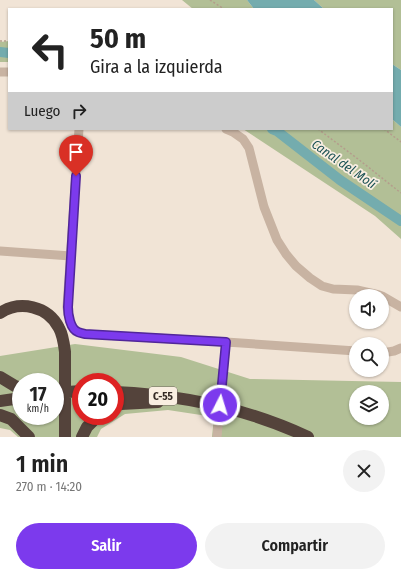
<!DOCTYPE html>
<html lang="es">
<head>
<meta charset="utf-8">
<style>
	:root { --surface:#fff; --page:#f2f2f2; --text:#222; --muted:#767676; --accent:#7c3aed }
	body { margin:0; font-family:"Fira Sans Condensed",sans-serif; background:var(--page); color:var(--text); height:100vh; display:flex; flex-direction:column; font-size:15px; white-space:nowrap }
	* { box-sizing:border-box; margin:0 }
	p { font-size:13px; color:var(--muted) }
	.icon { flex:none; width:22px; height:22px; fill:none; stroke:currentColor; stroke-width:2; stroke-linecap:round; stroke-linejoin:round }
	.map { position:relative; height:437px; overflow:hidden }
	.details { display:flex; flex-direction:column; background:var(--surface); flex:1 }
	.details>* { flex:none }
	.guide { position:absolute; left:8px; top:8px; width:385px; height:122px; border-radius:0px; box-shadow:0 1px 3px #0004; background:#fff; color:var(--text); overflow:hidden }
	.controls { position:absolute; left:349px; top:289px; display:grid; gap:8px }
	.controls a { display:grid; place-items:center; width:40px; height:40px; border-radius:50%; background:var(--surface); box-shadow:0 1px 3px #0004; font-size:20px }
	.speed { position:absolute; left:12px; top:373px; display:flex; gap:8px; font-size:20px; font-weight:700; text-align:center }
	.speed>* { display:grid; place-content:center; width:52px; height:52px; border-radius:50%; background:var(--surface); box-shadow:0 1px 3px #0004; line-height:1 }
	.speed small { font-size:10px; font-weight:400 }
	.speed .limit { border:6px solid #d22; background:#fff; color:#111 }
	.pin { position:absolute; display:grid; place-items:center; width:34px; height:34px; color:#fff; margin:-41px -17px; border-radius:50% 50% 50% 0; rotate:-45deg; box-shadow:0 0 4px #0007 }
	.pin .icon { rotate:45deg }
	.me { position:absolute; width:44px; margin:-22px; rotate:5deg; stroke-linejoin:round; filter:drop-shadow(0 0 3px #0008) }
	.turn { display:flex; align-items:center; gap:14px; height:84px; padding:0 16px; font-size:18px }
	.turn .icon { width:52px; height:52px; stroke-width:2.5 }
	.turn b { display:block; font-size:28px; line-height:34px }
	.then { display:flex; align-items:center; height:38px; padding:0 16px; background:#0003; gap:8px; font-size:15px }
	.round { display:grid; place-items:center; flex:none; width:42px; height:42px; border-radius:21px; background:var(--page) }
	.headline { display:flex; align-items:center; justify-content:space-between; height:68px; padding:0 16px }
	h1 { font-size:24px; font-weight:600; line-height:30px }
	.button { display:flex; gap:8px; margin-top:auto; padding:8px 16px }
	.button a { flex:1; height:46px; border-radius:24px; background:var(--accent); color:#fff; font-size:16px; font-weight:600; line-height:46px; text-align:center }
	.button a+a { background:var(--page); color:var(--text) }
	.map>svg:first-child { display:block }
	.green { fill:#b2bf96; fill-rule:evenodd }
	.water { fill:#74acae }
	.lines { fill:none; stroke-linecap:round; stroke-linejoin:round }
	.canal { stroke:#74acae; stroke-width:10 }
	.path { stroke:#b49d8c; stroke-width:1.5; stroke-dasharray:2 2; stroke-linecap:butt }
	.minor { stroke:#c8b3a2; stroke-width:9 }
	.highway { stroke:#54433b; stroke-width:12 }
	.route-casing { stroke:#51269a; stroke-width:10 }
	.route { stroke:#7c3aed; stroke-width:7 }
	.labels { text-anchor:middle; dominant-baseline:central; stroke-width:3.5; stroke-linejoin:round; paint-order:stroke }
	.shield { fill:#f9eee1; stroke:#6e645d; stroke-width:1 }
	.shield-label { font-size:11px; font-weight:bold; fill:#332924 }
	.water-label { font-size:13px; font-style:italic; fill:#1a5154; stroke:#f9eee1 }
</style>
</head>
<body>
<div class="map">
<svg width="401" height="437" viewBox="0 0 401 437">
	<rect width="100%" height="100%" fill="#f1e4d6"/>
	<path class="green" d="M182,0H247L254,9H193Z
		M314,0H401V70L392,64V9H324Z
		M9,41V62H0V42Z
		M392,119L401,127V239L375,216L243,129H392Z
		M75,344L181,357L250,379L401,382V437H212L214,417L168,410L125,414L101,429L97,437H18L10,430L0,428V356ZM21,382H55V416H21ZM81,382H115V416H81ZM356,392H382V418H356Z"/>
	<path class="water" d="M247,0H314L324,9H254Z
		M392,64L401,70V127L392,119Z"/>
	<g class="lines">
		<path class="canal" d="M0,52L9,53
			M272,129L277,131L340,180L401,221"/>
		<path class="path" d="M210,0L224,9
			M0,41H9
			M318,129L358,159L401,193
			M384,129L401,142"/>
		<path class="minor" d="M0,72H9
			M79,129L67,307C68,315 70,329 78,332C80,333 82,333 85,334L226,342L356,351
			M226,129L233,132L243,139L249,148L264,207L277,240L286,254L296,266L310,278L322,286L333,289L357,290L379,295L382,296
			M0,251L71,256
			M382,296L401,307
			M382,353L394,351L401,348
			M217,437L226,342"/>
		<path class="highway" d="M0,313C20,300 48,306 59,328C63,335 64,344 65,352V437
			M0,377L15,386L21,388
			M115,392C183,395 246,408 308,437
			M55,393L81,391
			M0,401L21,398
			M115,406L121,404L158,402
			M0,415L11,419L29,437
			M82,437L87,427L98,416"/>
	</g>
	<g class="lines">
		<g class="route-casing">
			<path id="route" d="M76,176L68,307C68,314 70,329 78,332C80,333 82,333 85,334L226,342L220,405"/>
		</g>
		<use href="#route" class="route"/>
	</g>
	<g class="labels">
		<rect class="shield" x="149" y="387" width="28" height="18" rx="3"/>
		<g class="shield-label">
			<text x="163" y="396">C-55</text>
		</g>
		<g class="water-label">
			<text transform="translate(344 164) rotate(35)">Canal del Molí</text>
		</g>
	</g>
</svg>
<div class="controls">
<a><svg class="icon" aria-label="sound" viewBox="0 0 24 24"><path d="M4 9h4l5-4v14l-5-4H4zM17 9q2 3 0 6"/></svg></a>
<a><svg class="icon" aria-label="search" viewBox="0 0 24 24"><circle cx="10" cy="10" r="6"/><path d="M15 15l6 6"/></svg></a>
<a><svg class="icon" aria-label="layers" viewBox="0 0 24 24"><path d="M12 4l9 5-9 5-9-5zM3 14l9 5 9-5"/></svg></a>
</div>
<div class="speed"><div>17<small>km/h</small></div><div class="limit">20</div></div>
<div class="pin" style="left:76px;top:176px;background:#d93025"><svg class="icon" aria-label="arrive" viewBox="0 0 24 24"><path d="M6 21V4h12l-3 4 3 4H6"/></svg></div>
<svg class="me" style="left:220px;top:405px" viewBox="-20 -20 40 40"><circle r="17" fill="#7c3aed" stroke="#fff" stroke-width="3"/><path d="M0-11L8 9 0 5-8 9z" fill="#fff"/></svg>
<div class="guide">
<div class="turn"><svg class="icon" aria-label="left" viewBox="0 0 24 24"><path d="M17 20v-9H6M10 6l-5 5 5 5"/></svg><div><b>50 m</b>Gira a la izquierda</div></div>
<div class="then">Luego<svg class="icon" aria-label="right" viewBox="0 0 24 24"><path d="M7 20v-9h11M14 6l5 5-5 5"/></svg></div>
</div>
</div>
<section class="details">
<div class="headline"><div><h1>1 min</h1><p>270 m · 14:20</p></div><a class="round"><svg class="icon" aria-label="close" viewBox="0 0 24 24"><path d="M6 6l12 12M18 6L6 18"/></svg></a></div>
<div class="button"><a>Salir</a><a>Compartir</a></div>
</section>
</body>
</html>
